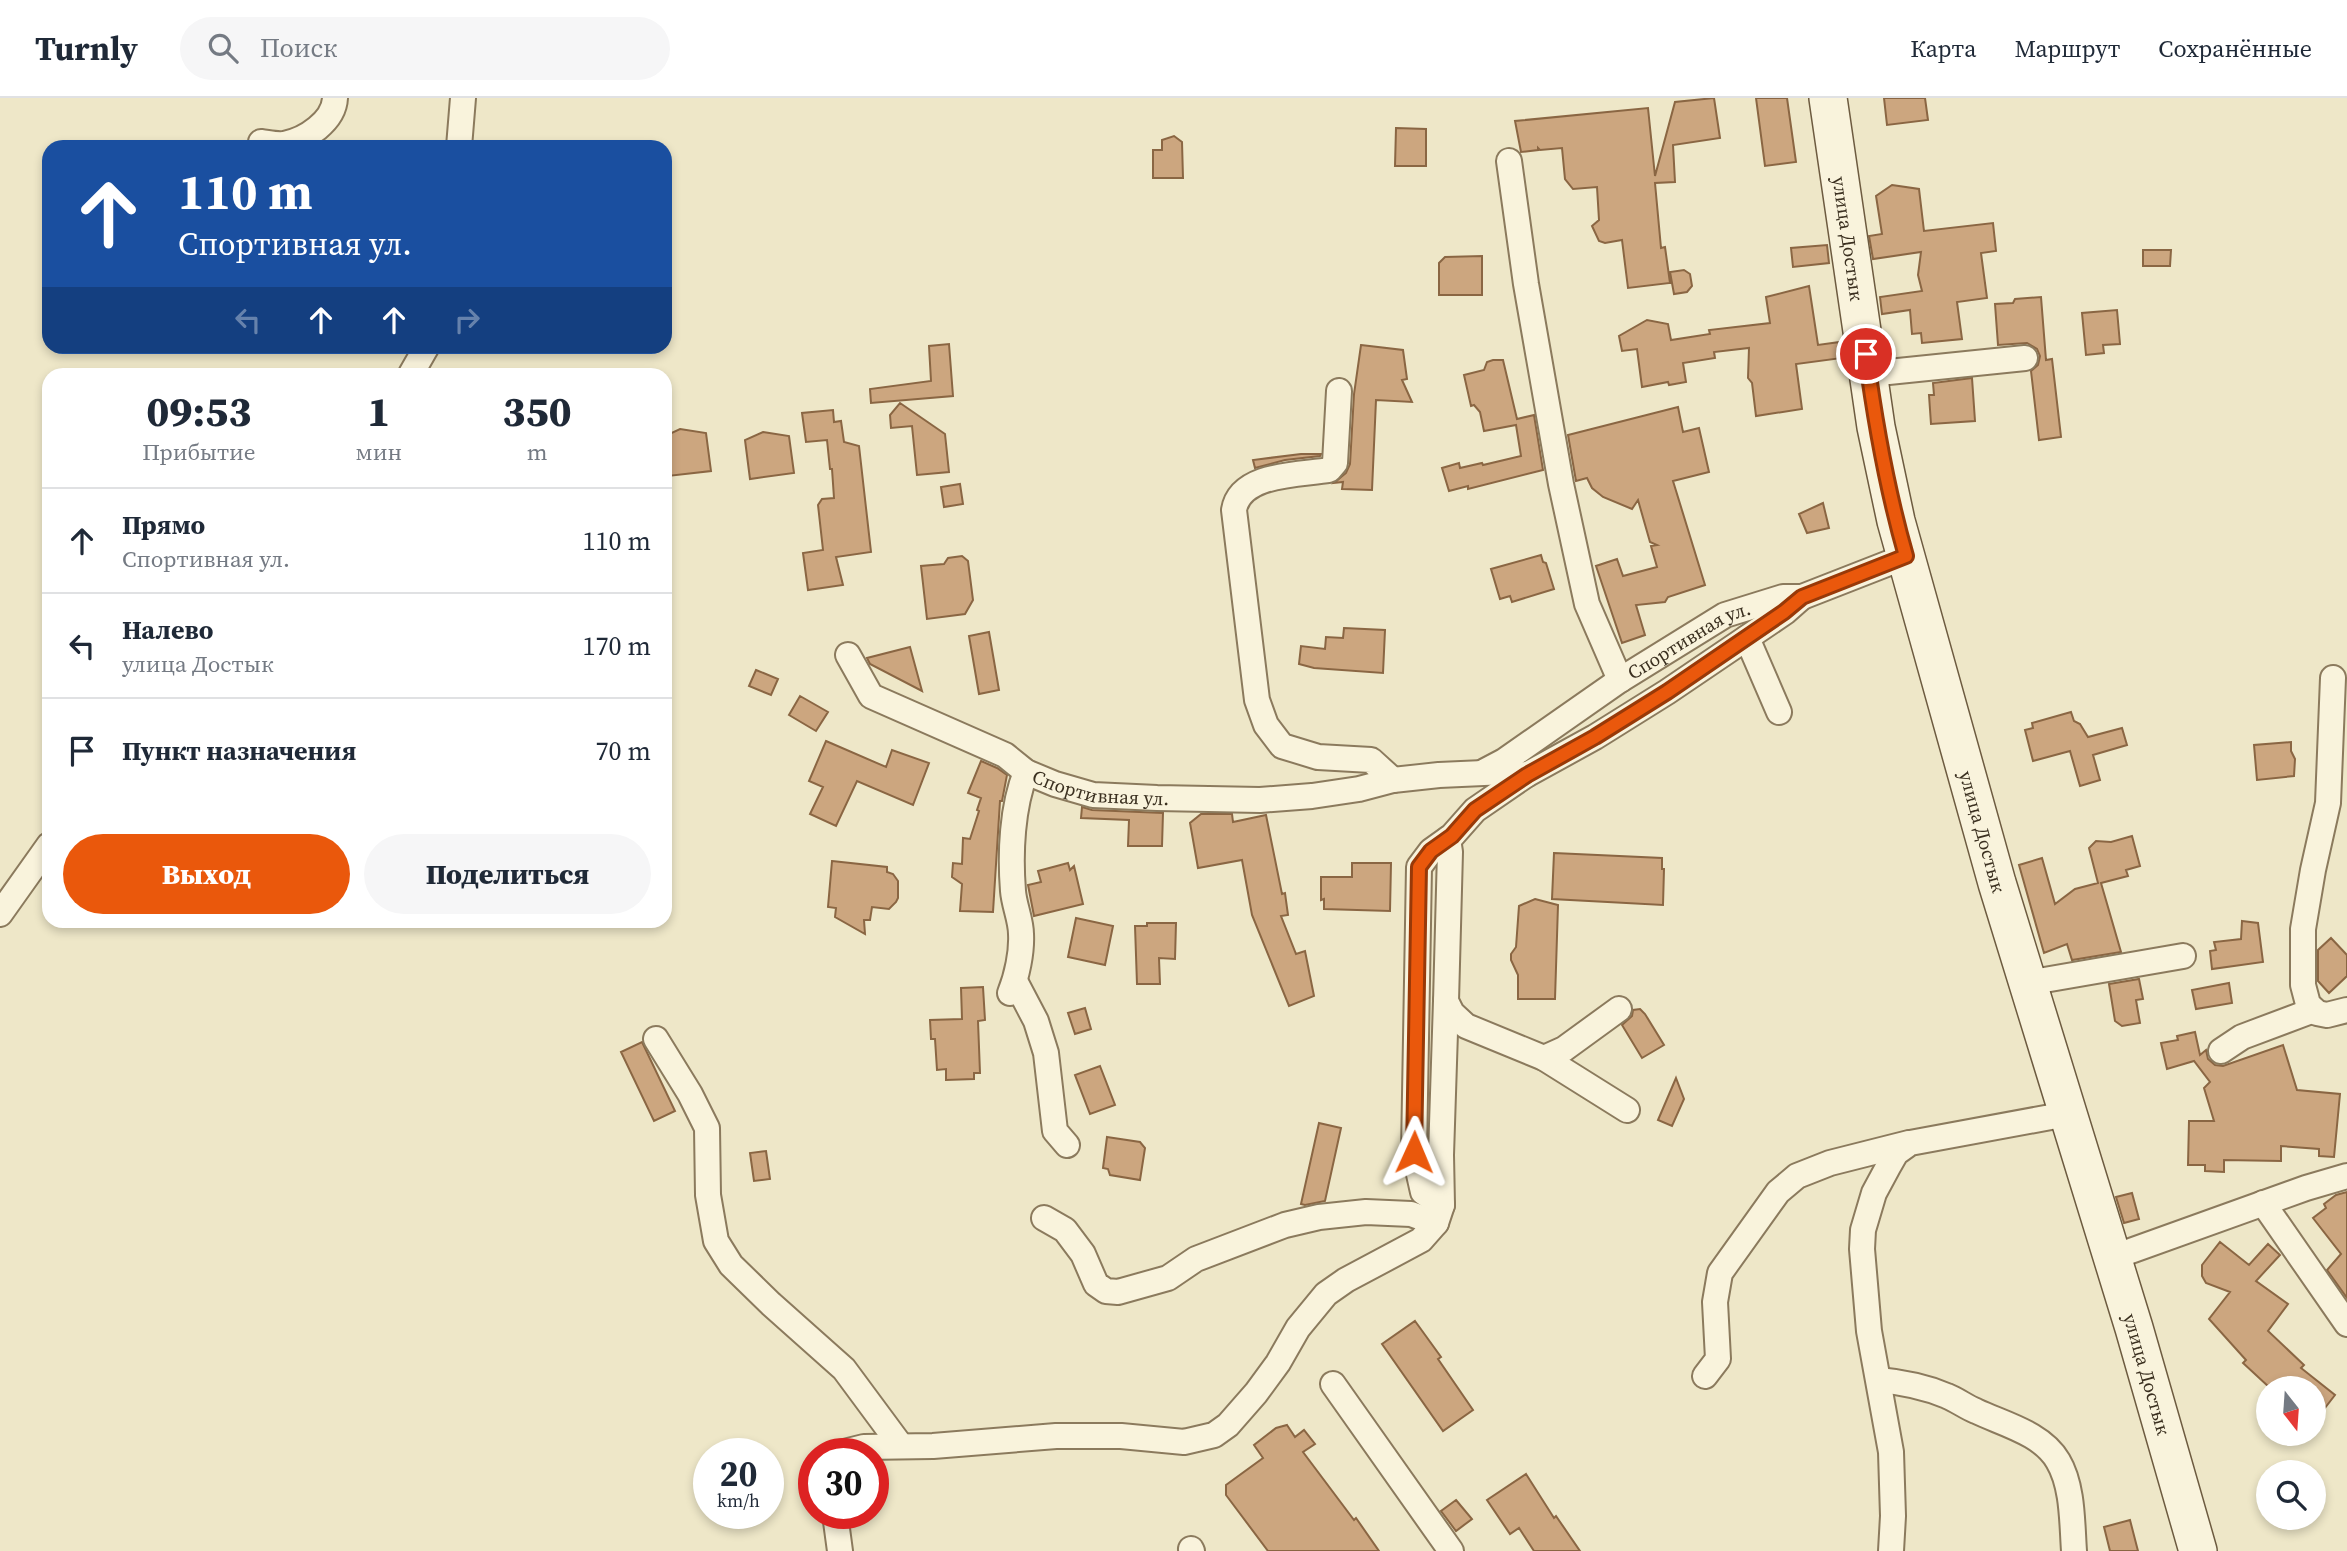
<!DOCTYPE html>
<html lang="ru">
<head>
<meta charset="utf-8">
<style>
	:root { --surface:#fff; --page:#f6f6f7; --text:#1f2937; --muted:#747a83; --line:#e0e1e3; --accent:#ea580c }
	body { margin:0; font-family:"Source Serif 4",serif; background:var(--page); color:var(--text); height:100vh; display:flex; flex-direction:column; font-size:26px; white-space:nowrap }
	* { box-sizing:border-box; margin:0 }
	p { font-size:23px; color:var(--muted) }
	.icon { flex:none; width:38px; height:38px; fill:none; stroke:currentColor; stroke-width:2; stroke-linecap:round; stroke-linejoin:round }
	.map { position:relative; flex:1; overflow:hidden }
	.sheet { position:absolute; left:42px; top:270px; width:630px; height:560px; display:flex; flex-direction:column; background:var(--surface); border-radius:21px; box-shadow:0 4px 10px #0003 }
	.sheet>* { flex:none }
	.hud { position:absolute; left:42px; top:42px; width:630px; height:214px; border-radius:21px; box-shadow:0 4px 10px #0003; background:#1a4fa0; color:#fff; overflow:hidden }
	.needle { width:46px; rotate:163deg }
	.buttons { position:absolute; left:2256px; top:1278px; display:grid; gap:14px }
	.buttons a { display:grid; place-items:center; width:70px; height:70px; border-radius:50%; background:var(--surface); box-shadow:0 4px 10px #0003; font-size:35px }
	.speed { position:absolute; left:693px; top:1340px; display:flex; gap:14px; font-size:35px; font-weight:700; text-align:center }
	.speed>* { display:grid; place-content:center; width:91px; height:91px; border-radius:50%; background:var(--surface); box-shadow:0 4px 10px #0003; line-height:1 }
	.speed small { font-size:18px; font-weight:400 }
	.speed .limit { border:10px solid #d22; background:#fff; color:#111 }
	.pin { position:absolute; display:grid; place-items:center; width:60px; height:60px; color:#fff; margin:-30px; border:4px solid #fff; border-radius:50%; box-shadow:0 2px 7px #0007 }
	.me { position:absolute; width:77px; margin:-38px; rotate:1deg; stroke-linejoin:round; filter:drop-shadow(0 0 5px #0008) }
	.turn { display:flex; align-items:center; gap:24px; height:147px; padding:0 21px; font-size:32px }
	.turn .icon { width:91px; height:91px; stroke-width:2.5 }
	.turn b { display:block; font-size:49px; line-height:60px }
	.lanes { display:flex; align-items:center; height:66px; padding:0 21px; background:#0003; justify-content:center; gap:35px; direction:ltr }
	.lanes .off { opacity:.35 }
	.eta { display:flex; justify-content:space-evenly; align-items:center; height:119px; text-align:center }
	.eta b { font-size:42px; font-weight:800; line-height:49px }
	.action { display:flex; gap:14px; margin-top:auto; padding:14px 21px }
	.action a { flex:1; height:80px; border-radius:42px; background:var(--accent); color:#fff; font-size:28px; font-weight:800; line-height:80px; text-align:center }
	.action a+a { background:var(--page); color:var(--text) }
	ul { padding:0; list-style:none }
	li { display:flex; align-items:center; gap:21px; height:105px; padding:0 21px; border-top:2px solid var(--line) }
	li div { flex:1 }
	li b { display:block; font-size:26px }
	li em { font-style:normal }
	header { display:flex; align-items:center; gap:42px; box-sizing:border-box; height:98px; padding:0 35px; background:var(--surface); border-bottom:2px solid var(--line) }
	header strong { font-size:33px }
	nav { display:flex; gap:38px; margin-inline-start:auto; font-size:24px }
	.search { width:490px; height:63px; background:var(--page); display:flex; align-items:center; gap:18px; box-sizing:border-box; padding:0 24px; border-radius:38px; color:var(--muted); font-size:26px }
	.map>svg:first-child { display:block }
	.building { fill:#cca67f; stroke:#8a6643; stroke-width:2 }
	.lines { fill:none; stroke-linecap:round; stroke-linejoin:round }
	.street-casing { stroke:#8b7a5d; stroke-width:28 }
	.secondary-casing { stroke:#6d5b40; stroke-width:40 }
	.street { stroke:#f9f3dc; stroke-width:24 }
	.secondary { stroke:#f9f3dc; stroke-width:37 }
	.route-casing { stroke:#983908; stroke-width:18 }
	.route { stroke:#ea580c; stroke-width:12 }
	.labels { text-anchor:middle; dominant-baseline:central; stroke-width:7; stroke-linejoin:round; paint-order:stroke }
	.street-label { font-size:19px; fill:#3b3020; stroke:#f6f0d8 }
</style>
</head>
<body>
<header>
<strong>Turnly</strong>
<div class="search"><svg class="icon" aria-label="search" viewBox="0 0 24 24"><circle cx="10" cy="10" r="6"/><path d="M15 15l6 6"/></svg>Поиск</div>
<nav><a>Карта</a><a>Маршрут</a><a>Сохранённые</a></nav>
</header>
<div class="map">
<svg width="2347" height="1453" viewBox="0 0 2347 1453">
	<rect width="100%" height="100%" fill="#eee7c8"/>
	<path class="building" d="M1714,0L1720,40L1673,47L1675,84L1655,85L1661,150L1665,149L1670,185L1628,190L1622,142L1605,145L1599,143L1592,128L1599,122L1597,89L1573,91L1565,81L1562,50L1540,52L1538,50V52L1521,54L1515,23L1648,10L1655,78L1675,4Z
		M1756,0H1787L1796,64L1765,68Z
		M1884,0H1925L1928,22L1887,27Z
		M1396,30L1426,31V68H1395Z
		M1174,38L1182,44L1183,80H1153V52H1162V42Z
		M1892,87L1919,91L1924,133L1993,125L1996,153L1981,155L1987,200L1957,204L1962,241L1922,245L1921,235L1912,236L1910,212L1882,216L1880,199L1922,193L1918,177L1921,154L1873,161L1869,138L1882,136L1876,98Z
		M1827,147L1829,165L1793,169L1791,150Z
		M2143,152H2171L2170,168H2143Z
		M1482,158V197H1439V165L1445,159Z
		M1684,172L1690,176L1692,188L1687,194L1674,196L1670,174Z
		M1809,188L1818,247L1840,244L1842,260L1796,266L1802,311L1756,318L1752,285L1748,280L1749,250L1714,254L1715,260L1683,265L1686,284L1669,287L1668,284L1642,289L1637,251L1622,253L1619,238L1647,222L1668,226L1671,242L1710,236L1709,232L1770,225L1766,199Z
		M2041,199L2046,262L2052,261L2061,339L2039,342L2031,273L2038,267L2040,258L2037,251L2027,245L1998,247L1995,206L2013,205L2015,201Z
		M2117,212L2120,246L2103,247L2104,255L2086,257L2082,215Z
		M949,246L953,298L871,305L870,291L931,283L929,248Z
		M1361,247L1403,252L1407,281L1402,282L1412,304L1376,302L1372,392L1342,391L1343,384L1334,385L1346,375L1350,366L1354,296Z
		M1493,262H1503L1517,321L1534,317L1543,372L1468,391V388L1449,393L1442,370L1459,365L1460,370L1482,365L1483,367L1521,358L1516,327L1484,333L1480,314L1474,307L1471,308L1464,277L1484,272L1487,264Z
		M1972,280L1975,323L1931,326L1929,297H1934L1933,285Z
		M900,305L945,336L949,374L917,377L912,328L891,330L890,317Z
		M1678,309L1683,334L1699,330L1709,374L1673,383L1705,487L1668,499L1665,504L1636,507L1645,537L1622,545L1596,468L1617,461L1623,478L1657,469L1651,448L1657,447L1650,444L1638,402L1632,411L1603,399L1592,390L1587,380L1576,383L1568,337Z
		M833,312L834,324L841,323L844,344L859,348L871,454L836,459L843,487L808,492L803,455L823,452L818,407L822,401L834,400L832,371H830L827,342L806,344L802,315Z
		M680,331L706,335L711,373L668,378L665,338Z
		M763,334L789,338L794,375L750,381L745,342Z
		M1301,356H1321L1320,358L1285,362L1255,370L1253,362Z
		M960,386L963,406L944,409L941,389Z
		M1823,405L1829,430L1807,435L1799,416Z
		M1541,457L1543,464L1546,465L1554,491L1512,504L1510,498L1500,501L1491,471Z
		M962,458L968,463L973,502L965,516L927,521L921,468L944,466L948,460Z
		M1344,530L1385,532L1383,575L1314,570L1299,566L1301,548L1325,551L1326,539L1343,540Z
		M989,534L999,592L979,596L969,538Z
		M910,549L922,593L870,566L867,560Z
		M756,572L778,581L771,597L749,588Z
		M800,598L828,614L816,633L789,617Z
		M2071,614L2074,623L2080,626L2088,639L2122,630L2127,647L2093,657L2100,682L2080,688L2070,653L2033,663L2025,632L2033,630L2032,625Z
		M826,643L886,669L892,652L929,665L913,707L857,683L836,728L810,716L823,689L809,683Z
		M2291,644V653L2295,661L2294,678L2257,682L2254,647Z
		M981,663L997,670L1007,677L1002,703H1000L993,814L960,813L962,786L952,779L953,765L962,766L963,740L970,741L979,713L977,712L981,700L968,695Z
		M1082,709L1092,712L1163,715L1162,748H1128L1129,722L1081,720Z
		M1201,716H1232L1233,724L1266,717L1282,796L1285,795L1288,817L1281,818L1296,856L1305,853L1314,898L1289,908L1252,817L1242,762L1198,770L1190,725Z
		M2132,738L2140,768L2126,772L2128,778L2101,785L2121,854L2072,862L2067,846L2044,855L2019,767L2042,760L2055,806L2075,791L2098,785L2089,750L2096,743L2111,744Z
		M1554,755L1662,760V771H1664L1663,807L1552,801Z
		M832,763L887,769V774L893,776L898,783V800L896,804L889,811L872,809L870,822H864L865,836L835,819L836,810L828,809Z
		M1068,765L1070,772L1074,768L1083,806L1034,818L1028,787L1041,784L1038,773Z
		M1352,765H1391L1390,813L1324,811V801L1321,802V779H1352Z
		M1535,801L1558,807L1555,901H1518V877L1511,862V856L1516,849L1519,808Z
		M1076,820L1113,828L1105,867L1068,859Z
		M2242,823L2258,825L2263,864L2212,871L2210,853L2216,852L2214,844L2241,841Z
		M1147,825H1176L1175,861L1159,860L1160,886H1137L1135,828H1147Z
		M2331,840L2347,857V878L2329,895L2318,883V852Z
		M2139,881L2143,901L2136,902L2140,925L2122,928L2115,923L2109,886Z
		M2229,885L2232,905L2196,911L2192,892Z
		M983,889L985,922L978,923L980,975H974V981L946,982V971L937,972L935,941H931L930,922L962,921L961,890Z
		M1085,910L1091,931L1075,936L1068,915Z
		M1640,911L1645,916L1664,947L1642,960L1622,927L1632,918L1633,912Z
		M2195,934L2200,957L2206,952L2208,961L2215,967L2223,968L2283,947L2297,992L2340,996L2334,1059L2319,1058V1051L2281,1048V1063L2224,1062V1074L2205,1073V1067H2188L2189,1023H2214L2204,990L2210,984L2194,963L2167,971L2161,945L2178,942L2177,938Z
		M642,944L675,1013L654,1023L621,954Z
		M1100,968L1115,1007L1090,1016L1075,977Z
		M1676,980L1684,1001L1672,1028L1658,1022Z
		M1319,1025L1341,1030L1325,1103L1305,1107L1301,1106Z
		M1107,1039L1140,1044L1145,1050L1140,1082L1110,1077L1108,1071L1103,1070Z
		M766,1053L770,1081L754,1083L750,1055Z
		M2347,1094V1200L2327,1172L2341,1156L2313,1120L2326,1110L2324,1106L2336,1097Z
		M2132,1095L2139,1121L2124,1125L2116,1099Z
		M2220,1144L2249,1167L2268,1146L2280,1157L2256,1183L2288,1206L2268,1233L2304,1267L2301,1270L2335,1297L2314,1324V1290H2270L2243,1265L2246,1262L2209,1221L2230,1194L2206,1185L2202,1178V1167Z
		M1415,1223L1441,1259L1438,1261L1473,1312L1443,1333L1382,1246Z
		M1287,1327L1295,1339L1304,1332L1315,1346L1303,1354L1354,1422L1356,1420L1379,1453H1268L1226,1397V1387L1263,1360L1254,1347L1276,1330Z
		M1526,1376L1554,1420L1556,1418L1580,1453H1534L1519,1430L1510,1436L1487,1402Z
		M1456,1402L1472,1421L1456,1433L1441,1413Z
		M2130,1422L2138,1453H2110L2104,1429Z"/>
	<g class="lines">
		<g class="street-casing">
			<g id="street">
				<path d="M261,44C269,45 277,47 284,46C306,42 334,23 335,0"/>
				<path d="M459,49L463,0"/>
				<path d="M1509,63L1526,186L1561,386L1587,506L1620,582"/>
				<path d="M411,276L427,248"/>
				<path d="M1869,276L2025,260"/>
				<path d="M1339,293L1335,365L1329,372C1299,377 1240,375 1234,412L1257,602L1266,627L1282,648L1318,659L1371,662L1393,682"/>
				<path d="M1747,540L1779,614"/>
				<path id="s1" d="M848,557L871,598L1005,657L1026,674L1055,686L1093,697L1157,700L1260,702L1312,698L1359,691L1393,682L1439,677L1506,674L1526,677"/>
				<path d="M2333,580L2328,705L2313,772L2303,831V887L2308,906L2317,915L2327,917L2347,912"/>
				<path id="s2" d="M1485,673L1504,663L1620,582L1725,517L1783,499H1802L1907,458"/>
				<path d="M1448,741L1450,754L1446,903L1452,915L1466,928L1544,960L1627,1012"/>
				<path d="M0,816L49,747"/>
				<path d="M1015,883L1036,923L1046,955L1055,1033L1067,1047"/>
				<path d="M2027,885L2183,858"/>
				<path d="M1010,895C1017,878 1022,854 1021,836C1021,822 1014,807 1013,793C1010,755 1012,709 1026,674"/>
				<path d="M656,941L690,996L707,1030L708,1097L716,1143L731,1167L771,1206L844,1271L901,1348"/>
				<path d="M2221,953L2242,939L2314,912"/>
				<path d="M1544,960L1564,951L1619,911"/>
				<path d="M2263,1105L2347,1226"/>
				<path d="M1442,1107L1441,1057L1446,903"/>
				<path d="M1044,1120L1065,1132L1083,1156L1096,1186L1106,1193L1118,1194L1168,1180L1196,1161L1285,1127L1319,1119L1366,1114L1411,1116L1436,1125"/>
				<path d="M2111,1160L2306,1090L2347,1078"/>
				<path d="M1705,1278L1718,1261L1715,1204L1720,1175L1778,1094L1797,1078L1830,1065L1909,1045"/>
				<path d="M1879,1282C1901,1284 1926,1289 1947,1298C1957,1302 1966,1309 1976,1313C2003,1326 2042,1335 2058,1363C2073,1388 2072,1425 2074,1453"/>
				<path d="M1333,1286L1451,1453"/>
				<path d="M836,1356L864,1349L933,1348L1056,1338H1121L1184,1344L1214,1337L1228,1327L1256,1295L1278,1265L1298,1230L1326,1196L1346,1182L1421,1142L1436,1125L1442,1107L1423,1094L1414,1054L1419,769L1431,753L1452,738L1475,712L1526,677L1595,639L1667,594L1785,514L1802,499"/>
				<path d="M835,1416L840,1453"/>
				<path d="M1191,1451L1192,1453"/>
				<path d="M1891,1453L1893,1418L1891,1354L1869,1233L1862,1151L1863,1132L1874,1095L1888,1069L1896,1055L1910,1045L2067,1016"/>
			</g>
		</g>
		<g class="secondary-casing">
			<g id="secondary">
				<path id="s3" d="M1828,0L1876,329L1896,423L1997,785L2134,1230L2198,1453"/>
			</g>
		</g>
		<use href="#street" class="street"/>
		<use href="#secondary" class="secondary"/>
	</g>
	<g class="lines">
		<g class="route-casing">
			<path id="route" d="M1414,1054L1419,769L1431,753L1452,738L1475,712L1527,677L1595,639L1667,594L1784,514L1802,499L1906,458C1887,392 1875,324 1866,256"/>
		</g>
		<use href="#route" class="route"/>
	</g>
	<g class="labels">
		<g class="street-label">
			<text stroke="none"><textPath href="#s3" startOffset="142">улица Достык</textPath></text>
			<text stroke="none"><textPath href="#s2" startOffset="243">Спортивная ул.</textPath></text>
			<text stroke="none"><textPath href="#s1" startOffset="298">Спортивная ул.</textPath></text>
			<text stroke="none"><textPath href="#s3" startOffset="751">улица Достык</textPath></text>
			<text stroke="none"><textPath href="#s3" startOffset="1318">улица Достык</textPath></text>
		</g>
	</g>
</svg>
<div class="buttons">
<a><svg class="needle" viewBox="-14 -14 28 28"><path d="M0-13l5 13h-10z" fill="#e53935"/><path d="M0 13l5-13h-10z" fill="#747a83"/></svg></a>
<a><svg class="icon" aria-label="search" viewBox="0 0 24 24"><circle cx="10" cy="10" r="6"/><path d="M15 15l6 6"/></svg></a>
</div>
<div class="speed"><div>20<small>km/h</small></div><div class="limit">30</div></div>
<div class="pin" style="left:1866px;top:256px;background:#d93025"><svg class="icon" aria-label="arrive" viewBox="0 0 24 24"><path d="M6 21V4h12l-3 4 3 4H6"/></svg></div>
<svg class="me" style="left:1414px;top:1054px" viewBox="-20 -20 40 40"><path d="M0-17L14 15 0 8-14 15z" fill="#ea580c" stroke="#fff" stroke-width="4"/></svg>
<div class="hud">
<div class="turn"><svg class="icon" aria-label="ahead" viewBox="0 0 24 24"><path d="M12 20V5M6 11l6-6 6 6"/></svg><div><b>110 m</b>Спортивная ул.</div></div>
<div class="lanes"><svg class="icon off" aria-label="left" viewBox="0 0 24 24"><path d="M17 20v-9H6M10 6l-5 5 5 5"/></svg><svg class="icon" aria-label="ahead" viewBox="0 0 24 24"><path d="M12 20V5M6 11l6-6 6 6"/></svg><svg class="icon" aria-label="ahead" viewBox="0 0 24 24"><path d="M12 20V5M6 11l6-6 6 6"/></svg><svg class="icon off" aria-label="right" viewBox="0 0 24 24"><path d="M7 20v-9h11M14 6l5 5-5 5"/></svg></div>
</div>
<section class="sheet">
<div class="eta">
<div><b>09:53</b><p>Прибытие</p></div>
<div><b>1</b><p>мин</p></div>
<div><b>350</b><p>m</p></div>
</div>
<ul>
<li><svg class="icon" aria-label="ahead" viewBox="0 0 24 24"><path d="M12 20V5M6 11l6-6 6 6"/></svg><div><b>Прямо</b><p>Спортивная ул.</p></div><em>110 m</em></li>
<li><svg class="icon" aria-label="left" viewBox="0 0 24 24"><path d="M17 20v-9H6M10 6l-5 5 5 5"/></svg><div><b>Налево</b><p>улица Достык</p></div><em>170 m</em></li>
<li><svg class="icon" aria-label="arrive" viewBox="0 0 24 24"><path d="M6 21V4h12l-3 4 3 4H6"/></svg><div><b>Пункт назначения</b></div><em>70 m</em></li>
</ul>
<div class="action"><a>Выход</a><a>Поделиться</a></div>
</section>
</div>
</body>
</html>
